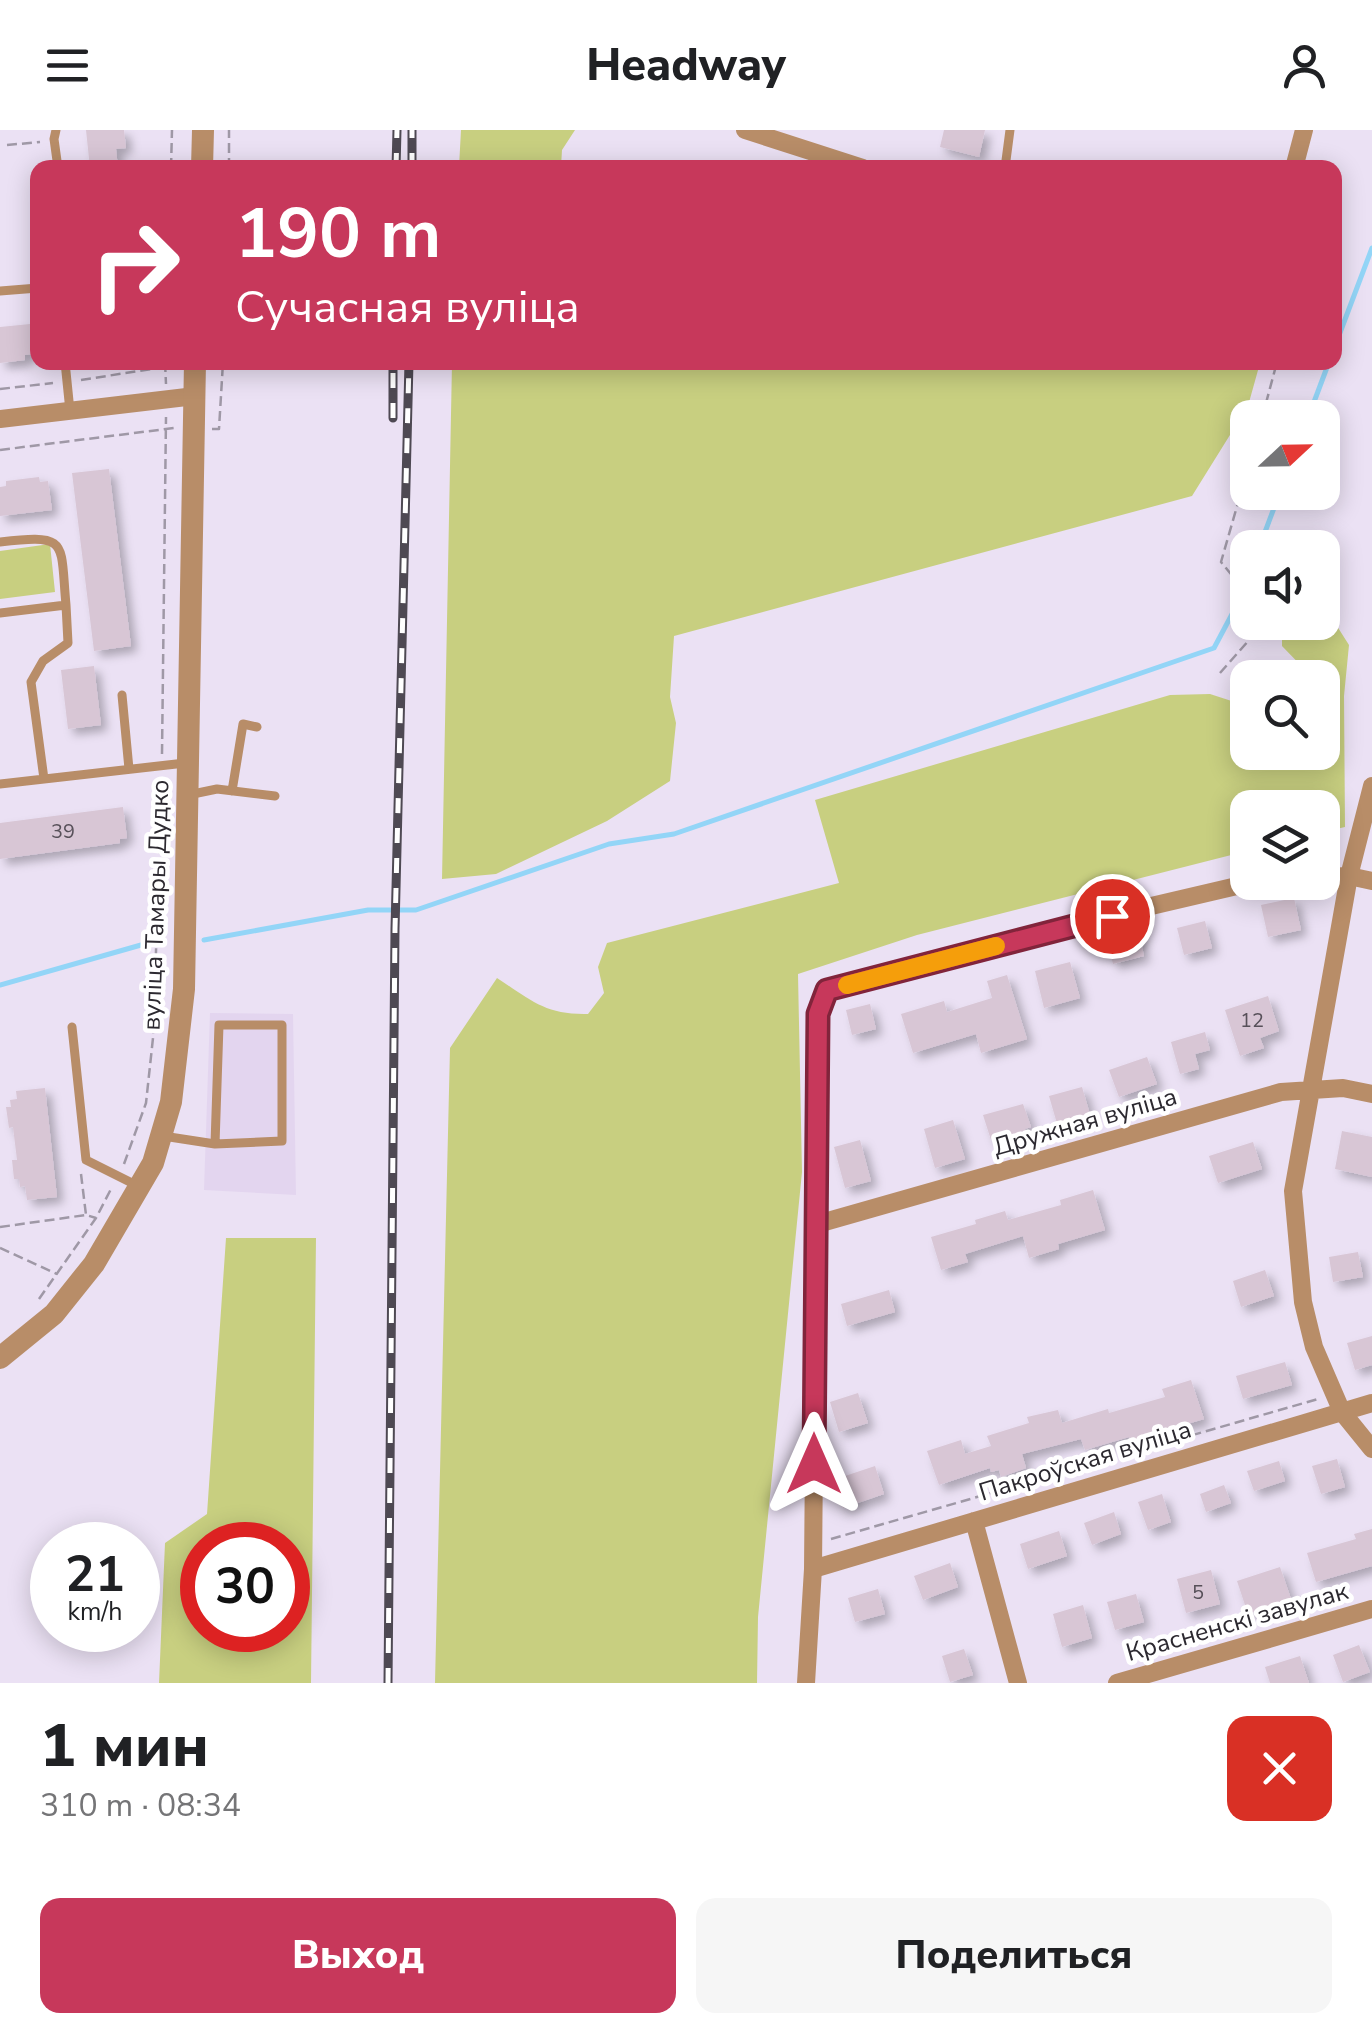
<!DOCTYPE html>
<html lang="ru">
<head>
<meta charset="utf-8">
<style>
	:root { --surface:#fff; --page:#f6f6f6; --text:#202124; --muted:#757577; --accent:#c7385b }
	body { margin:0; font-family:"Nunito Sans",sans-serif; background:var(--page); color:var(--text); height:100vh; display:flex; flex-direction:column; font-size:38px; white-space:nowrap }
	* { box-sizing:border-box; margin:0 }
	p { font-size:32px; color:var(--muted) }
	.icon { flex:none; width:55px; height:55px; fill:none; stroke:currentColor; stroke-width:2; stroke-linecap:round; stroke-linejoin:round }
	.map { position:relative; height:1553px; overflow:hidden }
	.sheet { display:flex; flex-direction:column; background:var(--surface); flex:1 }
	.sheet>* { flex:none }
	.guide { position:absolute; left:30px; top:30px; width:1312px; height:210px; border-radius:20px; box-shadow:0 5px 25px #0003; background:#c7385b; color:#fff; overflow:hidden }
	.needle { width:65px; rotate:68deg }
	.controls { position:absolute; left:1230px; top:270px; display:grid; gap:20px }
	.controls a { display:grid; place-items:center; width:110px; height:110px; border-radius:20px; background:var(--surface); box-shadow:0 5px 25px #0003; font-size:50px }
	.speed { position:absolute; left:30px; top:1392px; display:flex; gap:20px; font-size:50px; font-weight:700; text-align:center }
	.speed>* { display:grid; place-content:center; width:130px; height:130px; border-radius:50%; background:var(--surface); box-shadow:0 5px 25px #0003; line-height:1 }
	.speed small { font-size:25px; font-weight:400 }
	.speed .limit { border:15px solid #d22; background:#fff; color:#111 }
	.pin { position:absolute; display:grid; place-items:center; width:85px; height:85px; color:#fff; margin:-42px; border:5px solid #fff; border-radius:50%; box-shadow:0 2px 10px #0007 }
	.me { position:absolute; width:110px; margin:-55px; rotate:0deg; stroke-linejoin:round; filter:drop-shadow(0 0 8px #0008) }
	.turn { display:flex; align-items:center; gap:35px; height:210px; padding:0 40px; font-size:45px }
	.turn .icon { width:130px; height:130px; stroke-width:2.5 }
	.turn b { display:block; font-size:70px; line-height:85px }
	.round { display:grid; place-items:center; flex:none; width:105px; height:105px; border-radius:20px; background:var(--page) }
	.summary { display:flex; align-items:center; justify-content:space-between; height:170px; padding:0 40px }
	h1 { font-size:60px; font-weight:800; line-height:75px }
	.button { display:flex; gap:20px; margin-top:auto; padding:20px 40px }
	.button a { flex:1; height:115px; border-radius:20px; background:var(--accent); color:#fff; font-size:40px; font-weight:800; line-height:115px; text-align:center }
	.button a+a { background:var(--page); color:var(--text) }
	header { display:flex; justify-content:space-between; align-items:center; height:130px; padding:0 40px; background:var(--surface); font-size:45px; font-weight:800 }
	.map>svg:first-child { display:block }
	.built { fill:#e3d5ef }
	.green { fill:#c8cf80; fill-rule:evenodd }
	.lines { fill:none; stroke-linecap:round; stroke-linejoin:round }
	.stream { stroke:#93d5f7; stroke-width:5 }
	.building { fill:#d8c6d5; filter:url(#shadow) }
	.path { stroke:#9f98a6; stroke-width:2.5; stroke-dasharray:10 5; stroke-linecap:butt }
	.service { stroke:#b88d68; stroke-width:9 }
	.minor { stroke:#b88d68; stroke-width:18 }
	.tertiary { stroke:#b88d68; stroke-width:22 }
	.rail-casing { stroke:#4e4953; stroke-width:9 }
	.rail { stroke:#fff; stroke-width:5; stroke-dasharray:15; stroke-linecap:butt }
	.route-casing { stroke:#81243b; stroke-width:25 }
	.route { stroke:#c7385b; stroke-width:18 }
	.slow { stroke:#f59e0b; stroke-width:18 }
	.labels { text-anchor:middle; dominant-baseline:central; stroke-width:9; stroke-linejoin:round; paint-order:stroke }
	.number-label { font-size:20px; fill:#575059 }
	.street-label { font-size:25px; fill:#2c2930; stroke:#fff }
</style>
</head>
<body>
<header><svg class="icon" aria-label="menu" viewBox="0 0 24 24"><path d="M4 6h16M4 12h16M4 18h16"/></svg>Headway<svg class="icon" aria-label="person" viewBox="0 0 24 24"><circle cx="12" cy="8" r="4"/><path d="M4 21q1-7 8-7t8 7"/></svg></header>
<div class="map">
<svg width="1372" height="1553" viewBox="0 0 1372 1553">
	<defs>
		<filter id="shadow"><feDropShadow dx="6" dy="6" stdDeviation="5" flood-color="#0004"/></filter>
	</defs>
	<rect width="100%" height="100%" fill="#ebe1f4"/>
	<path class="built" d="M210,883L293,884L296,1065L204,1060Z"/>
	<path class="green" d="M461,0H575L562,20L561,37H459Z
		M452,233V232L1260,233L1248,276L1192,366L674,506L670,567L676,593L670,651L607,691L496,744L442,749Z
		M50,414L55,462L0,469V421Z
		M1323,490L1335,493L1349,515L1344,566L1345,697L1323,702L1322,678H1248L1247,721L917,805L798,844L802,1042L758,1487L757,1553H435L450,918L497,848C531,870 545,885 588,884L604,863L598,837L607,813L839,753L815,670L1170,565L1210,564L1247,576L1248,622H1322V548L1312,547L1282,516V503L1289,493L1322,492Z
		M226,1108H316L311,1553H159L165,1413L207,1384ZM288,1415V1500H202V1415Z"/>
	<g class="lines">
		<path class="stream" d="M1335,216L1372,118
			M1308,288L1329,232
			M1259,418L1280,362
			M204,810L368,780H416L609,714L674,704L1214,518L1239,471
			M0,855L141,815"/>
	</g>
	<path class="building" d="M86,0H124L126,18L116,19L118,38H90Z
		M944,0H985L979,27L940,17Z
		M30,194L33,224L25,225V230L0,233V197Z
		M109,339L131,516L94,521L72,343Z
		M39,347L40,352L48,351L52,380L0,386V357L6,356V351Z
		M94,536L101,595L68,599L61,540Z
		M123,677L127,708L120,709V713L0,729V693Z
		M1294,768L1301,800L1268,807L1261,775Z
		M1205,791L1212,818L1184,825L1177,798Z
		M1139,803L1144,826L1113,834L1107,810Z
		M1070,832L1080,868L1044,878L1035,841Z
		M1007,845L1027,909L981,923L976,904L913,923L901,884L944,871L947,882L992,868L987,851Z
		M1268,866L1279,901L1260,908L1264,918L1240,926L1225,880Z
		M870,874L876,899L852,905L846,880Z
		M1205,902L1210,920L1195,924L1199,939L1180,944L1171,912Z
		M1147,927L1157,954L1119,967L1109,940Z
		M1082,957L1091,988L1058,997L1049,966Z
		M45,958L57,1067L27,1070L25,1056L20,1057L19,1049H14L12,1030H17L13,997L9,998L6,977H11L10,970L17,969L16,961Z
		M1023,974L1031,997L1025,999L1028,1008L1002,1016L999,1007L991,1010L983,985Z
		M953,990L965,1029L935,1038L924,999Z
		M1342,1001L1372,1007V1047L1335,1039Z
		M860,1010L871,1051L845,1058L834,1017Z
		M1253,1012L1262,1039L1218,1053L1209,1026Z
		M1093,1060L1105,1100L1058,1114L1059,1119L1029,1128L1023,1106L965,1124L968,1132L941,1140L931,1107L976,1094L975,1090L1005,1081L1008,1090L1061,1075L1060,1070Z
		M1358,1122L1363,1147L1333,1152L1329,1127Z
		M1265,1140L1274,1166L1241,1177L1233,1151Z
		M889,1160L895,1182L847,1196L841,1174Z
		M1372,1206V1235L1355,1240L1347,1213Z
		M1285,1232L1292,1255L1243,1269L1236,1246Z
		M1191,1250L1204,1289L1130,1311L1129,1307L1085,1320L1081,1309L1022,1324L1026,1338L1001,1347L999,1340L991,1342L990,1338L939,1355L927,1321L961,1310L965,1324L991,1316L987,1306L1029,1293L1027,1287L1058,1280L1062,1293L1108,1279L1109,1283L1165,1267L1162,1259Z
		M858,1263L868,1293L839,1302L830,1272Z
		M1337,1329L1345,1357L1321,1364L1312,1336Z
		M1279,1331L1285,1351L1254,1361L1247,1341Z
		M875,1336L884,1364L843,1378L833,1350Z
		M1224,1355L1231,1373L1206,1382L1200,1364Z
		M1162,1364L1171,1392L1148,1400L1138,1372Z
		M1114,1382L1121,1404L1092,1415L1084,1393Z
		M1372,1399V1436L1316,1452L1307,1423L1356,1409L1354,1404Z
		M1059,1401L1067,1426L1028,1439L1020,1414Z
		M950,1433L958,1457L923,1470L914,1446Z
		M1280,1437L1291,1469L1248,1484L1237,1451Z
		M1211,1440L1220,1474L1186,1483L1177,1449Z
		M878,1459L885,1484L855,1492L848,1468Z
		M1136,1464L1144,1492L1115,1500L1107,1472Z
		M1083,1475L1092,1508L1062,1517L1053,1484Z
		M1359,1515L1370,1542L1343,1552L1333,1525Z
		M964,1519L973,1545L950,1552L942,1526Z
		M1300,1526L1309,1553H1270L1265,1537Z"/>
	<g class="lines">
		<path class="path" d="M7,15L40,12
			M171,38L172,0
			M229,38V0
			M165,232L166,254
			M81,250L177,235
			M0,259L53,253
			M1262,288L1277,232
			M212,299H219L223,232
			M0,320L174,298
			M1248,338L1221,432L1248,465
			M1220,543L1265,492
			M162,624L166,287
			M124,1034L146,973L153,908L162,647
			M81,1044L86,1085
			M0,1097L86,1085L96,1088
			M0,1118L57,1144
			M39,1169L96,1088L111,1059
			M831,1409L1318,1269"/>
		<path class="service" d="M56,0L54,9L58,38
			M1005,38L1010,0
			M0,161L38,158
			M65,232L70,281
			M0,412C70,404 60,411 66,475L0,483
			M122,565L129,639
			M44,649L31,552L43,531L68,513L66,475
			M0,654L185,633
			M232,661L243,594L257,597
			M188,665L217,659L275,666
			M72,897L86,1030L138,1056
			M163,1006L215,1014L282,1011V895H219L215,1014"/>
		<path class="minor" d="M745,0L863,38
			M1294,38L1304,0
			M0,289L195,266
			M1372,656L1349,746L1293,1061L1303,1172L1314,1217L1342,1282L1372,1319
			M1322,747L1349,746L1372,751
			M814,1095L1281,962L1343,958L1372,964
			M974,1391L1018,1553
			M813,1439L1372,1273
			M806,1553L813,1439L818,884L827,861L1147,777L1254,752
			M1117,1553L1372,1479"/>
		<path class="tertiary" d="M202,38L203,0
			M0,1228L54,1184L94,1134L153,1033L171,972L184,859L195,232"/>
		<g class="rail-casing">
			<path id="rail" d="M396,38L397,0
				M412,38V0
				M393,288V232
				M388,1553L395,799L409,232"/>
		</g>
		<use href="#rail" class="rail"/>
	</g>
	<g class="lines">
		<g class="route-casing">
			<path id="route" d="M814,1334L818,884L827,860L1112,786"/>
		</g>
		<use href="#route" class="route"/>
		<path class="slow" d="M847,855L996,816"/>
	</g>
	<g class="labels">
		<g class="number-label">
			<text x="63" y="701">39</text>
			<text x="1252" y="890">12</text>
			<text x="1198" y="1462">5</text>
		</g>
		<g class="street-label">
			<text transform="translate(156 775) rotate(-88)">вуліца Тамары Дудко</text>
			<text transform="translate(1085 992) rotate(-16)">Дружная вуліца</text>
			<text transform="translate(1085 1331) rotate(-17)">Пакроўская вуліца</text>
			<text transform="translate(1237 1492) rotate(-16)">Красненскі завулак</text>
		</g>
	</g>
</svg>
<div class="controls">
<a><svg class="needle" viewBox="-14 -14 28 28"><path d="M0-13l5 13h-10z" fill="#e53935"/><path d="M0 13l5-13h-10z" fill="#757577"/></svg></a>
<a><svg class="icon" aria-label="sound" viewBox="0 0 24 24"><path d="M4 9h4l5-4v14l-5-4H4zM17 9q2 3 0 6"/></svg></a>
<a><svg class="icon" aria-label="search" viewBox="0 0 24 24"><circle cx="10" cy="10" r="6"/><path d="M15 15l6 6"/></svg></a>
<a><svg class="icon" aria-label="layers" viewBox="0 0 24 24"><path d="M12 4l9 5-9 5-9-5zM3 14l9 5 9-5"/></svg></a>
</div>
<div class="speed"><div>21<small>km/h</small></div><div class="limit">30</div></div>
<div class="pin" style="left:1112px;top:786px;background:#d93025"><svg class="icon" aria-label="arrive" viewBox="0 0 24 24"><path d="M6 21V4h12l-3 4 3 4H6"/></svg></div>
<svg class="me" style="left:814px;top:1334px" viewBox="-20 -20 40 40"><path d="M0-17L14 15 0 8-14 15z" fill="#c7385b" stroke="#fff" stroke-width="4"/></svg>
<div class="guide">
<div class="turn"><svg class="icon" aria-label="right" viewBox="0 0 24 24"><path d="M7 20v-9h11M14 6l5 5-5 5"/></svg><div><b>190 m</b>Сучасная вуліца</div></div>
</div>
</div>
<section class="sheet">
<div class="summary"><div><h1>1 мин</h1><p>310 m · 08:34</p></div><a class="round" style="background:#d93025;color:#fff"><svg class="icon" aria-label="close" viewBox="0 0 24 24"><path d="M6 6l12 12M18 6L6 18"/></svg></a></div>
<div class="button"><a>Выход</a><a>Поделиться</a></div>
</section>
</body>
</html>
